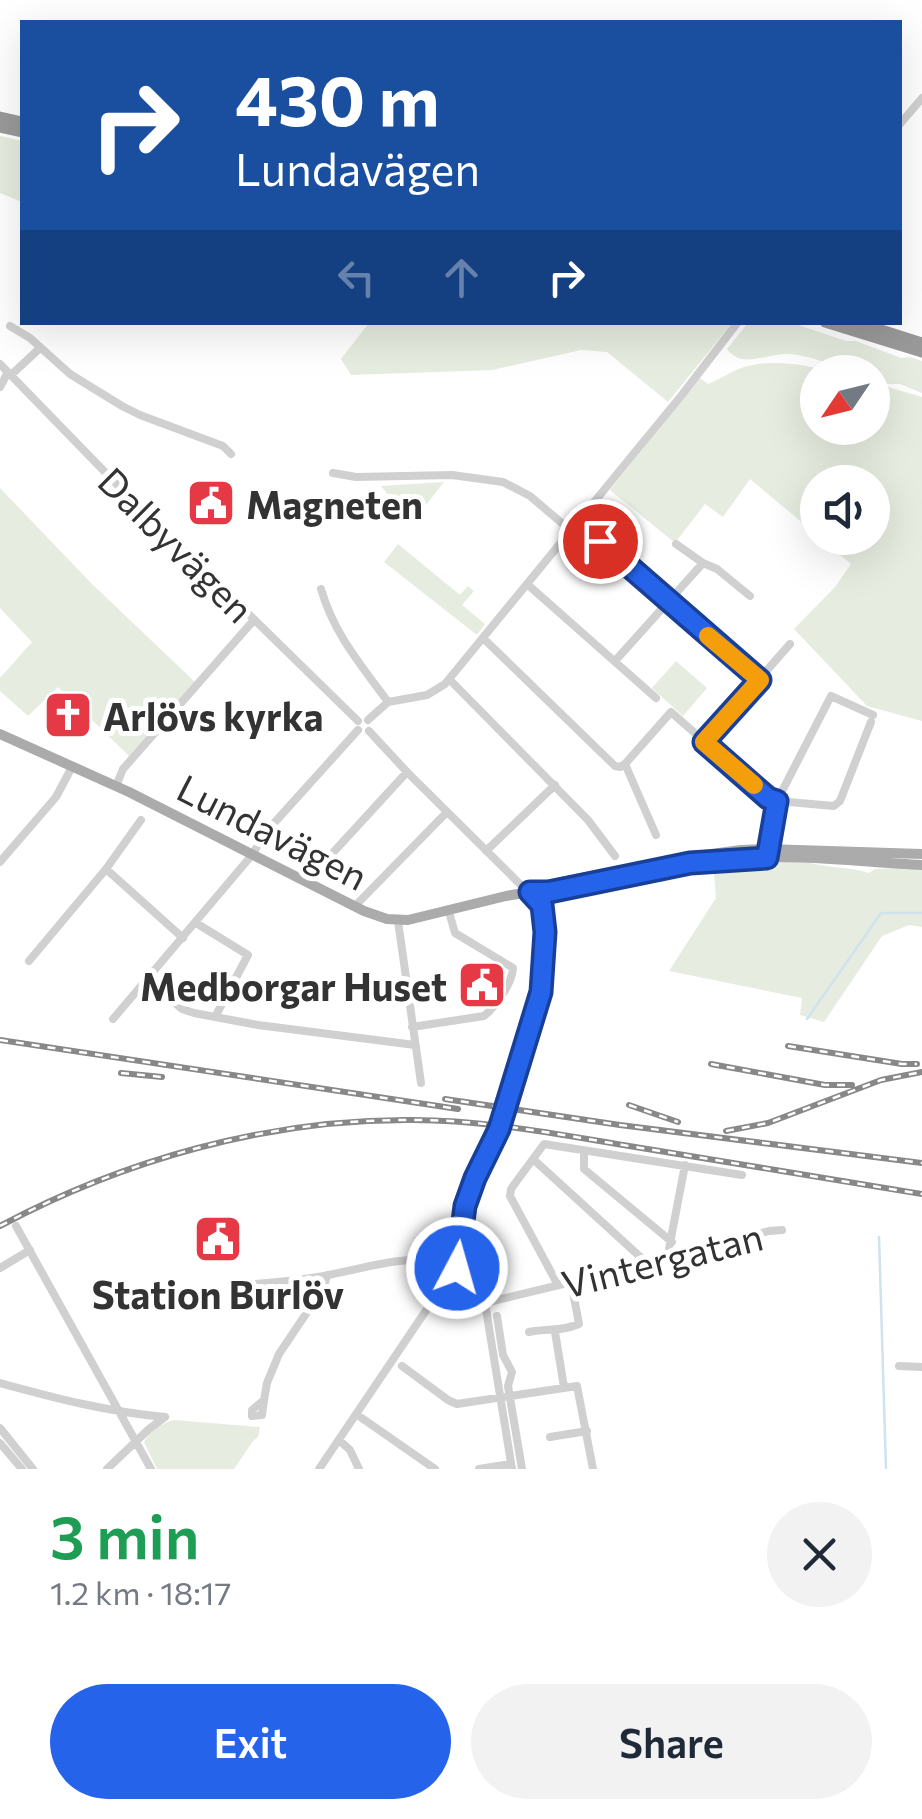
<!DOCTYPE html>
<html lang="en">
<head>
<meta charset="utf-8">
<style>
	:root { --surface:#fff; --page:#f2f2f3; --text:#1f2937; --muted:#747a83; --accent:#2563eb }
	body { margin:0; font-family:Commissioner,sans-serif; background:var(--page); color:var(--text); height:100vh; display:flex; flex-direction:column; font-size:38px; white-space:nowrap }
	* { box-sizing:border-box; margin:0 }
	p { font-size:32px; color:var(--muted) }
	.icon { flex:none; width:55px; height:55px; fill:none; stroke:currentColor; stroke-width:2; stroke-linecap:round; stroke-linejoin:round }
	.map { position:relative; height:1469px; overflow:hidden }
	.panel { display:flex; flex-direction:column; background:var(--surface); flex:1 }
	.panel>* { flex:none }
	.banner { position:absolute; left:20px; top:20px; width:882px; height:305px; border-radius:0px; box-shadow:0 10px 40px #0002; background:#1a4fa0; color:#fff; overflow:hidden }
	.needle { width:65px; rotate:235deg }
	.controls { position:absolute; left:800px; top:355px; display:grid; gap:20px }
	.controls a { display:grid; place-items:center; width:90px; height:90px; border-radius:50%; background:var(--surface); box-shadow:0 10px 40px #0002; font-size:50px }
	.pin { position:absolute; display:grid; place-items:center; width:85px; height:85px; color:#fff; margin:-42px; border:5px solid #fff; border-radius:50%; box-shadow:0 2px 10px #0007 }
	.me { position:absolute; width:110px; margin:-55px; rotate:6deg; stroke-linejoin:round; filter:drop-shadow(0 0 8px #0008) }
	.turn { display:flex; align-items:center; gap:35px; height:210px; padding:0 50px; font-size:45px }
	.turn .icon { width:130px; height:130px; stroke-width:2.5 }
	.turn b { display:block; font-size:70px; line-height:85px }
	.lanes { display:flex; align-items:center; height:95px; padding:0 50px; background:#0003; justify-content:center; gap:50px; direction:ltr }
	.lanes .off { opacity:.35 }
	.round { display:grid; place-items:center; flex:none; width:105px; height:105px; border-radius:52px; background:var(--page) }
	.summary { display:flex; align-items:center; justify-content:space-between; height:170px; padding:0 50px }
	h1 { font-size:60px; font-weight:600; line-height:75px; color:#1e9e55 }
	.primary-button { display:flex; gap:20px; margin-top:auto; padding:20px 50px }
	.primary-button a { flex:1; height:115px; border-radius:60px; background:var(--accent); color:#fff; font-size:40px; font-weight:600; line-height:115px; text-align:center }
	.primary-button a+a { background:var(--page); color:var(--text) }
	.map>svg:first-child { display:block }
	.green { fill:#e6ecdf }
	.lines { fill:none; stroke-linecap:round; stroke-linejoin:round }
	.stream { stroke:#cfe2ee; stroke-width:2.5 }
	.minor { stroke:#d0d0d0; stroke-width:8 }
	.major { stroke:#ababab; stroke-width:10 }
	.highway { stroke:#9a9a9a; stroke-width:11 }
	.rail-casing { stroke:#888; stroke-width:6 }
	.rail { stroke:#fff; stroke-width:2.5; stroke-dasharray:8; stroke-linecap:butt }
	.route-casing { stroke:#184099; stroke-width:25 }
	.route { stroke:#2563eb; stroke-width:18 }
	.slow { stroke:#f59e0b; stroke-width:18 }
	.labels { text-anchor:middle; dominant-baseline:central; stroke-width:10; stroke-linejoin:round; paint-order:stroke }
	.poi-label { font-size:38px; font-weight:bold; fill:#333; stroke:#fff; text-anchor:start }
	.street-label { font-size:38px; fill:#333; stroke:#fff }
</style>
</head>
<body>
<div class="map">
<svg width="922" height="1469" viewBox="0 0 922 1469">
	<rect width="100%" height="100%" fill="#fff"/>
	<path class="green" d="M0,136L22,141V202L0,193Z
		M369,323V322L732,323L668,402L607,352L581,350L492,370L351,375L341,359Z
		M748,323H792L846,341H856L901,358L910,357L922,361V393L900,384H878L922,397V721L867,706L794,629L835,587L851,564L820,538H872V482H818L817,535L750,479L723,517L705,504L675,543L610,490L700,378L708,384C720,379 732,371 744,367C771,359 805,364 831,372H818V428H872L873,383L877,384L873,381L872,372C841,372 817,355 786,354C765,354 741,369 727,349Z
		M444,482L419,514L389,496L381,486Z
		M0,488L91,583L195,682L129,756L58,687L28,716L0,691V678L32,642L0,608Z
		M398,544L460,595L468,586L474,591L462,605L485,624L477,635L384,562Z
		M676,661L707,688L683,716L652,688Z
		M805,861C826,869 848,866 869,873L875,869L922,867V927L909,925L882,936L824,1022L800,1015L802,998L669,971L716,898L714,874L722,863Z
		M174,1420L260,1427L258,1437L253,1441L234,1469H157L144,1442C150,1431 162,1423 174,1420Z"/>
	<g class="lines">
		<path class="stream" d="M807,1019L881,913H922
			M879,1237L886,1469"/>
		<path class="minor" d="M900,124L922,98
			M10,326L30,338L70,374L122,406L140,415L223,446L231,454
			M0,364L135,503L358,721
			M11,375L39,349
			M0,387L8,372
			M333,473L356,477L452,475L503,482L530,496L571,531
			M578,522L759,680
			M676,544L703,563L717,569L750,596
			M527,584L656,698
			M321,589C334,634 361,665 388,702
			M483,638L615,766L620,767L625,764L656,835
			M615,661L703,563
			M449,679L588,820L615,856
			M368,720L388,702L427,695L445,684L681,396L738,322
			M369,731L407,772L541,905L545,931L541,991L499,1129L475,1178L465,1205L457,1269
			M704,742L790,644
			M625,764L671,712L768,798L777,801L834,806L840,801L871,722
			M116,786L123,769L254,620
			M486,851L555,785
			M767,853L777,801L831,696L873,715
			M0,862L56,797L72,767
			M106,869L183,938
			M306,882L407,772
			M531,897L541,941
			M355,906L447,812
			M398,921L421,1083
			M196,923L248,955L215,1017
			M29,961L106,869L141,820
			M148,979L182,1009L194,1013L258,1025L415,1045
			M113,1019L252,855L266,832L358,730
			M412,1027L484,1016C496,1006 512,984 513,968L455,933L449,912
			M584,1151V1169L672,1242
			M533,1159L648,1264
			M16,1226L151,1469
			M667,1259L685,1165
			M435 1271a11 11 0 1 1 22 0a11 11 0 1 1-22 0Z
			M0,1268L30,1250
			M457,1272L473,1285L485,1303L512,1469
			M256,1284C280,1282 305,1280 329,1275C366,1268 402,1255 440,1262
			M558,1285L510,1196L511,1189L544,1144L742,1175
			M485,1303L667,1259L769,1231L782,1230
			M497,1316L503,1355L512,1372L508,1386L522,1469
			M529,1332C548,1328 560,1332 579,1324L571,1282
			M555,1332L564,1387
			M402,1366L448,1400L457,1404L577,1386L593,1469
			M899,1366L922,1367
			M0,1383C55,1398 108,1412 165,1417
			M264,1400L262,1415L252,1416V1410L264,1400L267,1383L279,1354L324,1287L327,1275
			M356,1414L435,1469
			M0,1428L33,1469
			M550,1437L587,1431
			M339,1440L350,1450L359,1469
			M0,1443L22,1469
			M107,1469L149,1429L165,1417
			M319,1469L429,1306L448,1282
			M479,1469L511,1464"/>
		<path class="major" d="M0,734L129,792L364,911L387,919L408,920L506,896L530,892H549C612,879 674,863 738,858C799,854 861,862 922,865
			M536,890L546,885L689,857L741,850L767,849L922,854"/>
		<path class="highway" d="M0,117L22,122
			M0,127L22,132
			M825,322L922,352
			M856,322L922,343"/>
		<g class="rail-casing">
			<path id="rail" d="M0,1040L458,1109
				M788,1046L902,1064H917
				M711,1064L825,1085H852
				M121,1073L162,1077
				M445,1099L620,1125L922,1163
				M629,1105L678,1122
				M726,1131L768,1123L881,1080L922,1072
				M0,1226C124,1160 265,1120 406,1120C479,1119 551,1133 623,1145C723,1161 822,1178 922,1194"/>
		</g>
		<use href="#rail" class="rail"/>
	</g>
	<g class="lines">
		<g class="route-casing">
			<path id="route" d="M457,1268L465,1206L475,1178L499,1129L541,992L545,932L542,905L530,892H549L690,863L767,858L777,801L768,798L704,742L760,680L600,541"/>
		</g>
		<use href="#route" class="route"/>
		<path class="slow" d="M708,636L760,680L704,742L754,785"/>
	</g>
	<defs>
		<g id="civic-square" transform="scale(2.5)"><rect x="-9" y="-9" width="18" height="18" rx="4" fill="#e63946" stroke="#fff"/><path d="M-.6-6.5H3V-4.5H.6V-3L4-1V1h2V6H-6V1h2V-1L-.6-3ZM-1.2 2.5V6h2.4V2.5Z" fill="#fff"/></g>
		<g id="church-square" transform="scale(2.5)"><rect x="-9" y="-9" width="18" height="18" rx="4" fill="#e63946" stroke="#fff"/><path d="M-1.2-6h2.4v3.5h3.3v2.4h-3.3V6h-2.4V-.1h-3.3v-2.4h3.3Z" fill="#fff"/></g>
	</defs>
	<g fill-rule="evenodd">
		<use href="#civic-square" x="211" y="503"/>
		<use href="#church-square" x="68" y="715"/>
		<use href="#civic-square" x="482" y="985"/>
		<use href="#civic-square" x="218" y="1239"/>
	</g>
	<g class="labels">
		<g class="poi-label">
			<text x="246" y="503">Magneten</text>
			<text x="103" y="715">Arlövs kyrka</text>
			<text x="447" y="985" text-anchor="end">Medborgar Huset</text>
			<text x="218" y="1293" text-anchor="middle">Station Burlöv</text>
		</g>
		<g class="street-label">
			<text transform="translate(177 544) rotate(45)">Dalbyvägen</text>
			<text transform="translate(273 831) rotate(27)">Lundavägen</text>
			<text transform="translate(662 1259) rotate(-14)">Vintergatan</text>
		</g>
	</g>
</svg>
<div class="controls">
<a><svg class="needle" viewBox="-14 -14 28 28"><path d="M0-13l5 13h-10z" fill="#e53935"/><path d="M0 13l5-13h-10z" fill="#747a83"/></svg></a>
<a><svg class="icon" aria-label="sound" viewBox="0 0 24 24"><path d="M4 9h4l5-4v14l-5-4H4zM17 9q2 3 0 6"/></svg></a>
</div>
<div class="pin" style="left:600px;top:541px;background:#d93025"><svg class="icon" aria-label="arrive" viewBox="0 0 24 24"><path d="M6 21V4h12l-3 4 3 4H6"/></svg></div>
<svg class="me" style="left:457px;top:1268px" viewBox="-20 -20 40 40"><circle r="17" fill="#2563eb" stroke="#fff" stroke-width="3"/><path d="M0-11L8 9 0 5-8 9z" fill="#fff"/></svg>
<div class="banner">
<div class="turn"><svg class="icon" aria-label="right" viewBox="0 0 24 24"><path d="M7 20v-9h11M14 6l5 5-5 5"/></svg><div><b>430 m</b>Lundavägen</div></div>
<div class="lanes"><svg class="icon off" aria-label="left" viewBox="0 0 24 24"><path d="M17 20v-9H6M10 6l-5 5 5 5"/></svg><svg class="icon off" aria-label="ahead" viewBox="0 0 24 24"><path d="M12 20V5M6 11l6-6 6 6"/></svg><svg class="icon" aria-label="right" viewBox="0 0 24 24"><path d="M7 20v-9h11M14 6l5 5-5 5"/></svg></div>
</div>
</div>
<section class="panel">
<div class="summary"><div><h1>3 min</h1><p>1.2 km · 18:17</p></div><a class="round"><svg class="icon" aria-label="close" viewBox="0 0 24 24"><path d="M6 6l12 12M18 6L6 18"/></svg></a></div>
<div class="primary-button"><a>Exit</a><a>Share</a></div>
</section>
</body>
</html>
